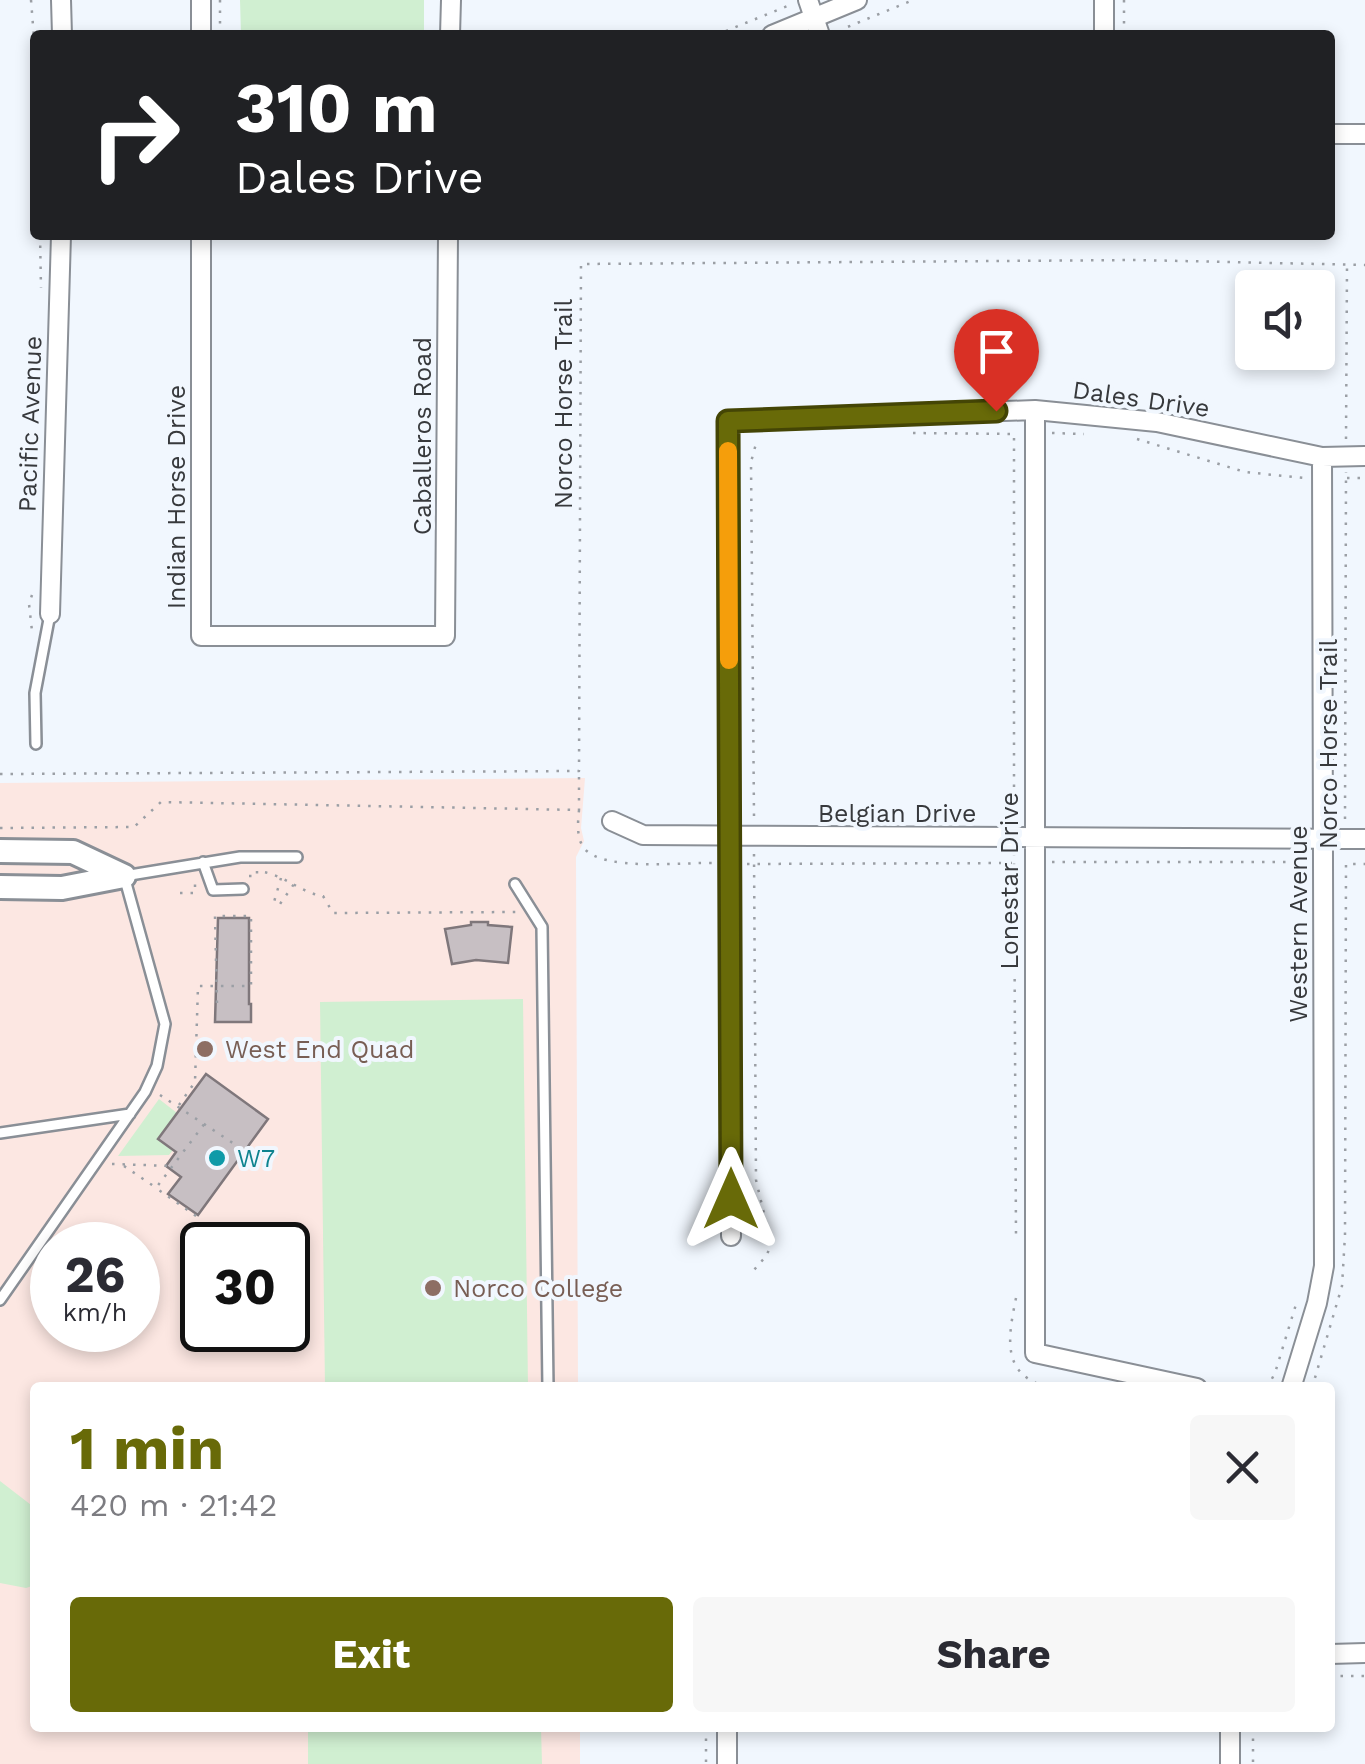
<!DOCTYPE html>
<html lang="en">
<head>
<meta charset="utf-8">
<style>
	:root { --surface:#fff; --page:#f7f7f7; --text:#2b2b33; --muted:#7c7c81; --accent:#686a08 }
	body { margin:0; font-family:"Work Sans",sans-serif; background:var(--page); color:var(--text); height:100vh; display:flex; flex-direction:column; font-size:38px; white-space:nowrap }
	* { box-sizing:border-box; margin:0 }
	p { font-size:32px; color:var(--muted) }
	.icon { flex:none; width:55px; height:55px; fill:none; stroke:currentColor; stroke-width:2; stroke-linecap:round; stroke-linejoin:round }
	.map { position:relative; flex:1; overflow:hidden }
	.sheet { position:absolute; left:30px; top:1382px; width:1305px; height:350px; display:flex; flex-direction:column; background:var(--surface); border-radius:10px; box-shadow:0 5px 15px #0003 }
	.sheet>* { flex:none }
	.top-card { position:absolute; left:30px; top:30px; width:1305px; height:210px; border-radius:10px; box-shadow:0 5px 15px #0003; background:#202124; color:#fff; overflow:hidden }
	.fabs { position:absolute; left:1235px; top:270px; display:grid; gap:20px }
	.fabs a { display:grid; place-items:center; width:100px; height:100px; border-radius:10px; background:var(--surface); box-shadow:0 5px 15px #0003; font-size:50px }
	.speed { position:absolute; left:30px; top:1222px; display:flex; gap:20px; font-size:50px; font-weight:700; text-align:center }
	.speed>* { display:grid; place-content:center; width:130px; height:130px; border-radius:50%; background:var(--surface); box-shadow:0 5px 15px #0003; line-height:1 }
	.speed small { font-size:25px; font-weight:400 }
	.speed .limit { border:5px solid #111; border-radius:15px; background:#fff; color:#111 }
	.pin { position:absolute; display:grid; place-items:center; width:85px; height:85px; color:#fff; margin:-102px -42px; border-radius:50% 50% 50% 0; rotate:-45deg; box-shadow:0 0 10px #0007 }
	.pin .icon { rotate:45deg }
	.me { position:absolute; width:110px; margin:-55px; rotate:0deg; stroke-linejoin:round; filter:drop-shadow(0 0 8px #0008) }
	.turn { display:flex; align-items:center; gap:35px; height:210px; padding:0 40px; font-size:45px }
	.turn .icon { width:130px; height:130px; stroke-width:2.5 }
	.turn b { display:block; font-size:70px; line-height:85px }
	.round { display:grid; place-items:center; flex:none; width:105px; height:105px; border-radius:10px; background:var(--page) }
	.summary { display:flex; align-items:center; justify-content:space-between; height:170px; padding:0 40px }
	h1 { font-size:60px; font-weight:700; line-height:75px; color:var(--accent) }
	.button { display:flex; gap:20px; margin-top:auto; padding:20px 40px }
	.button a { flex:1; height:115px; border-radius:10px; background:var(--accent); color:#fff; font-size:40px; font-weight:700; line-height:115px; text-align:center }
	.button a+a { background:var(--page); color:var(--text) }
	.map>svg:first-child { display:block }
	.education { fill:#fce7e2; fill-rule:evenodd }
	.green { fill:#d0efd1 }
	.building { fill:#c7bfc3; stroke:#7f777b; stroke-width:2.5 }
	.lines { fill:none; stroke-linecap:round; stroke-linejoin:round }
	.service-casing { stroke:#8a8f96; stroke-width:14 }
	.minor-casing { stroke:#8a8f96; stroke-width:22 }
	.tertiary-casing { stroke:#8a8f96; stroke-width:28 }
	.path { stroke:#9b9fa5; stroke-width:2.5; stroke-dasharray:2.5 8; stroke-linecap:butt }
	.service { stroke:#fff; stroke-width:9 }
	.minor { stroke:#fff; stroke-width:18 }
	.tertiary { stroke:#fff; stroke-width:22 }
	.route-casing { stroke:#444505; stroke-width:25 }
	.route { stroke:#686a08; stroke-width:18 }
	.slow { stroke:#f59e0b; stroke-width:18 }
	.education-dot { fill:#8d6e63; stroke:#f1f7fe; stroke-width:4 }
	.culture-dot { fill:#0f9aa8; stroke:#f1f7fe; stroke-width:4 }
	.labels { text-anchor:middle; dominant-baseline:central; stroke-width:8; stroke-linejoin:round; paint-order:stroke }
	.street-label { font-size:25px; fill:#37393c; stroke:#f1f7fe }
	.education-label { font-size:25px; fill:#785e54; stroke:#f1f7fe; text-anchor:start }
	.culture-label { font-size:25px; fill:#0d838f; stroke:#f1f7fe; text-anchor:start }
</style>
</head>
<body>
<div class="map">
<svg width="1365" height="1764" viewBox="0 0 1365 1764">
	<rect width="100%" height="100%" fill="#f1f7fe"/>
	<path class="education" d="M585,778L581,828L584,841L576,857L578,1387L35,1388V1728H580V1764H0V783ZM52,1245H138V1330H52ZM202,1245H288V1330H202Z"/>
	<path class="green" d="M240,0H424V35H241Z
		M523,999L528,1387H325L320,1002Z
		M159,1099L177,1113L173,1150L169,1155L118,1156Z
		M0,1481L35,1508V1585L26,1588L0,1583Z
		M308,1728H541L542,1764H308Z"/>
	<path class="building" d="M218,918H249V1004H251V1022H215Z
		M471,922H488V925L512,927L508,963L476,960L452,964L445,929L471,925Z
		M206,1074L268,1119L198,1215L168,1194L181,1177L166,1166L176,1152L158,1139Z"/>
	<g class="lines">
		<g class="service-casing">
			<path id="service" d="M36,744L35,693L50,614
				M203,862L213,890L243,889
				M515,884L542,927L548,1388
				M0,1133L130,1114
				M0,1300L145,1092L157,1066L165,1024L124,876L240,857H297"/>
		</g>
		<g class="minor-casing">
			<path id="minor" d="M61,0L62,35
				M808,0L820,35
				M1104,0V35
				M201,35V0
				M450,35L451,0
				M772,35L857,0
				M1330,134H1365
				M201,235V636H445L448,235
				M1035,410V1353L1197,1388
				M50,614L61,235
				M612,821L643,835L1365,839
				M731,1236L728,421L1035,410L1157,422L1322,457L1365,456
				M1291,1388L1317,1303L1324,1266L1322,457
				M1330,1654L1365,1653
				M727,1728V1764
				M1230,1728V1764"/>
		</g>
		<g class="tertiary-casing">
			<path id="tertiary" d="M0,851L73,852L124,876
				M0,887L62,888L124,876"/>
		</g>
		<path class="path" d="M31,0L35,51
			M1124,0V35
			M220,34V0
			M716,35L790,5
			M843,35L845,28L913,0
			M40,235L41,288
			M913,433L1014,434V820
			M1052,433L1084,434
			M1137,439L1245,472L1304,478
			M1346,439L1347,267
			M1347,478H1365
			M32,595L29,604L32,631
			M0,774L579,771L581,264L1136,260L1365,265
			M579,810C578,821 576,838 584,848C602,872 685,862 714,863
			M754,816L751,462L757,440
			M1345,819L1346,472
			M0,828L134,827L161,802L579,810V771
			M1014,853L1016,1235
			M754,854L756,1180L771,1243L767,1255L754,1270
			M1052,862H1304
			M747,864L1014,863
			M249,876H257V871C285,874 298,892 323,896L333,913L516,912
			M281,878L274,902L280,904L294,884
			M180,893H195V880
			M160,1095L245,1151
			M179,1105L195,1082L198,986H251V916H215L217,1004
			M112,1164L173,1166
			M124,1166L155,1187
			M196,1216L156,1188L205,1123
			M1016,1298C1008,1338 1000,1377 1052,1388
			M1267,1388L1275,1373L1297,1301
			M1312,1388L1342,1286L1345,1235L1346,864H1365
			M1330,1676H1365
			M706,1728V1764
			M1253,1728V1764"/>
		<use href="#service" class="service"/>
		<use href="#minor" class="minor"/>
		<use href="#tertiary" class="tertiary"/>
	</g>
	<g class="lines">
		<g class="route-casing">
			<path id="route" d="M731,1199L728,421L996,411"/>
		</g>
		<use href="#route" class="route"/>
		<path class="slow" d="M728,451L729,660"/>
	</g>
	<g class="education-dot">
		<circle cx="205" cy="1049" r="10"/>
		<circle cx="433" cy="1288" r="10"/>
	</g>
	<circle class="culture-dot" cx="217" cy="1158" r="10"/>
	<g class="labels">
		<g class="street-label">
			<text transform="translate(1141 399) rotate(8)">Dales Drive</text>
			<text transform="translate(563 404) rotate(-90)">Norco Horse Trail</text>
			<text transform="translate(30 424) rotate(-88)">Pacific Avenue</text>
			<text transform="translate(422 436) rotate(-90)">Caballeros Road</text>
			<text transform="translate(176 497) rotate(-90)">Indian Horse Drive</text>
			<text transform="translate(1328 744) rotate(-90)">Norco Horse Trail</text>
			<text x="897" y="813">Belgian Drive</text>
			<text transform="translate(1009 881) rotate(-90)">Lonestar Drive</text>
			<text transform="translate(1298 924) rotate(-90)">Western Avenue</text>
		</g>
		<g class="education-label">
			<text x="225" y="1049">West End Quad</text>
			<text x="453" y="1288">Norco College</text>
		</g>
		<g class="culture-label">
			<text x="237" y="1158">W7</text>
		</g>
	</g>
</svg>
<div class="fabs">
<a><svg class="icon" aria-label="sound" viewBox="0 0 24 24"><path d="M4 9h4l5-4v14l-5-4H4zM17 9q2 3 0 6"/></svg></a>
</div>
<div class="speed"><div>26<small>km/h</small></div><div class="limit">30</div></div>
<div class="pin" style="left:996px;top:411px;background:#d93025"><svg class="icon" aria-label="arrive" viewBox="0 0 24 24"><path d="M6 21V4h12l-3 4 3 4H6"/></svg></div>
<svg class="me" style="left:731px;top:1199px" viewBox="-20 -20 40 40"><path d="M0-17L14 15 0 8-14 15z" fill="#686a08" stroke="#fff" stroke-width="4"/></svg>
<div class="top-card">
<div class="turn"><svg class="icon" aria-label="right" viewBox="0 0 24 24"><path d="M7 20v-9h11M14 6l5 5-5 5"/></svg><div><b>310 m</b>Dales Drive</div></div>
</div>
<section class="sheet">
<div class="summary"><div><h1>1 min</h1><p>420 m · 21:42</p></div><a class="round"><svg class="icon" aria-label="close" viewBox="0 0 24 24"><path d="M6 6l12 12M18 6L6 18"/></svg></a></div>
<div class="button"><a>Exit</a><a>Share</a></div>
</section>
</div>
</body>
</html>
